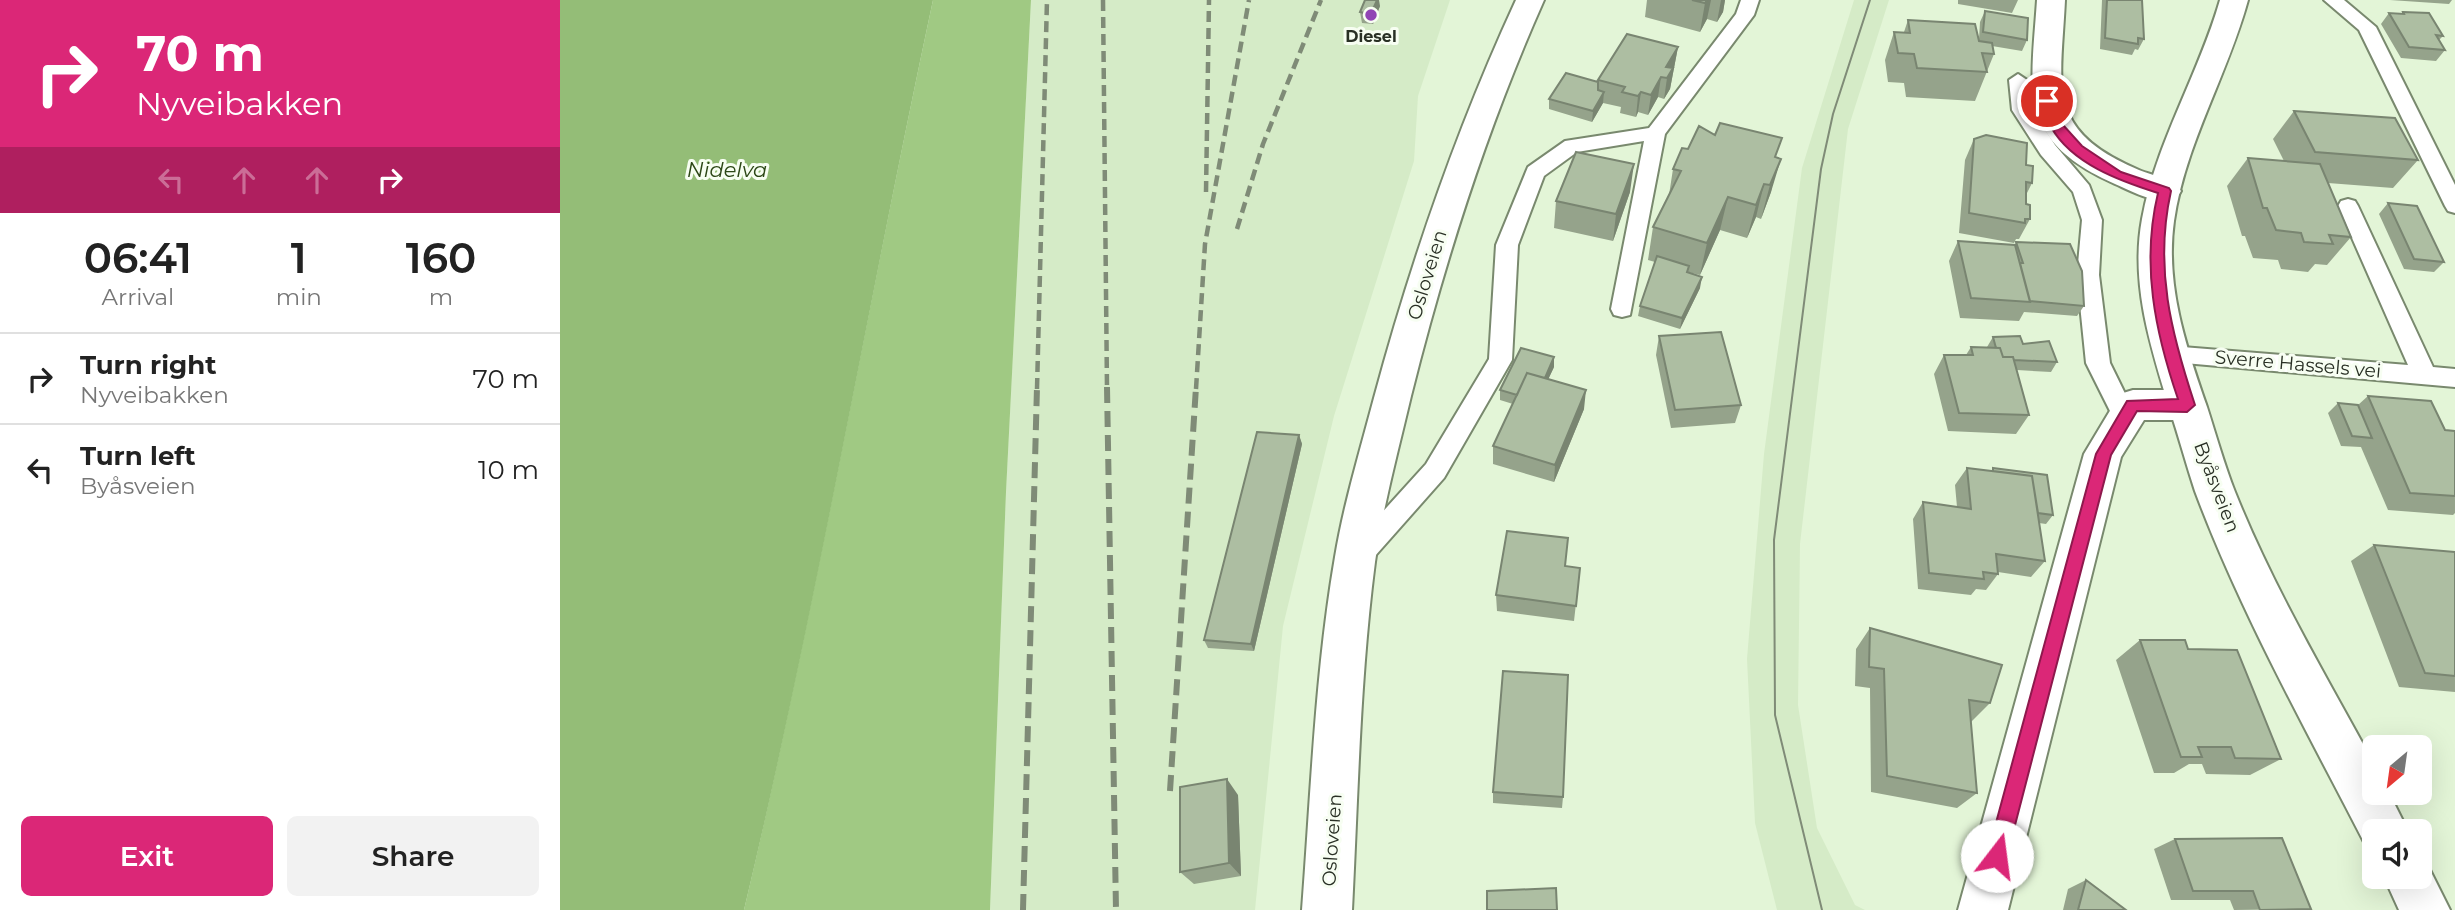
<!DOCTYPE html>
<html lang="en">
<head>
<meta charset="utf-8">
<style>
	:root { --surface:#fff; --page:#f2f2f2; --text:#222; --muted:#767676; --line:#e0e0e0; --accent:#db2777 }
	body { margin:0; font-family:Montserrat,sans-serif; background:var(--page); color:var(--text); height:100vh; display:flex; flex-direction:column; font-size:26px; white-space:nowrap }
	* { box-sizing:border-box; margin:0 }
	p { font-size:23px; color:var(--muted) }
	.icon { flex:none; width:38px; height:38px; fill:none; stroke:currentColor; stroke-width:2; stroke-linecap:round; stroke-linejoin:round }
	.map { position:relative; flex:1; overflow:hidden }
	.panel { display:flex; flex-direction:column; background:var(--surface); width:560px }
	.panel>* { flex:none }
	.hud { background:#db2777; color:#fff; overflow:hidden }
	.needle { width:46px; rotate:209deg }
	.buttons { position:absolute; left:1802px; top:735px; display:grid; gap:14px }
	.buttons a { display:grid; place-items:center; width:70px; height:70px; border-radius:10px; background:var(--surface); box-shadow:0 7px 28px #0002; font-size:35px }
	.pin { position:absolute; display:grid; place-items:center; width:60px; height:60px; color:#fff; margin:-30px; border:4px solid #fff; border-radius:50%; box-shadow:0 2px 7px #0007 }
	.me { position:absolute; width:77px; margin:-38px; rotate:15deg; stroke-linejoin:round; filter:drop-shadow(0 0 5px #0008) }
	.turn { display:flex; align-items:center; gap:24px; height:147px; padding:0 21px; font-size:32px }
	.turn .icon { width:91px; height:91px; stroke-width:2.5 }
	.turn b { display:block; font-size:49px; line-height:60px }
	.lanes { display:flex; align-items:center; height:66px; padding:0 21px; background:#0003; justify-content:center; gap:35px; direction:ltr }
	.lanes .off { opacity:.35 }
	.eta { display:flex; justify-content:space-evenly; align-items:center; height:119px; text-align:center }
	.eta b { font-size:42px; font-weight:600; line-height:49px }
	.button { display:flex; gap:14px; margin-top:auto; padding:14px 21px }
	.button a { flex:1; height:80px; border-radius:10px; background:var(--accent); color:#fff; font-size:28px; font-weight:600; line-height:80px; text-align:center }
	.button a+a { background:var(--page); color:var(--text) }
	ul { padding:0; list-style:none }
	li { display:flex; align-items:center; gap:21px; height:91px; padding:0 21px; border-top:2px solid var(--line) }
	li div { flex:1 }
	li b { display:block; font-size:26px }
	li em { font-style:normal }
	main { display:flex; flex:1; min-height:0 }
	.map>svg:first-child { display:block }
	.built { fill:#d5ebc7 }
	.forest { fill:#a0c983 }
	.water { fill:#94bd77 }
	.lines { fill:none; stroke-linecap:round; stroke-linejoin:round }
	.lane-casing { stroke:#79896e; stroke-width:4 }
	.street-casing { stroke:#79896e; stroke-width:4 }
	.secondary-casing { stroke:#79896e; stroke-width:4 }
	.lane { fill:#fff; fill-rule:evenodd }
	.street { fill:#fff; fill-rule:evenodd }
	.secondary { fill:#fff; fill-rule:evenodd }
	.tram { stroke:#7f8b77; stroke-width:2 }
	.rail-far1 { stroke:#7f8b77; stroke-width:4.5; stroke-dasharray:11 6; stroke-linecap:butt }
	.rail { stroke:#7f8b77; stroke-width:6; stroke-dasharray:16 8; stroke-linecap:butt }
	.wall { fill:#95a38b }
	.shaded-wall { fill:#798571 }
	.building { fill:#adbea2; stroke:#798571; stroke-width:2 }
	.route { fill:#db2777; stroke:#8e194d; stroke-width:2 }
	.poi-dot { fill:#9144b5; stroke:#f7fef2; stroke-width:2.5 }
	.labels { text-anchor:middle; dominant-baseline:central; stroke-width:6; stroke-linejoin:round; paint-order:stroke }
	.far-poi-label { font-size:16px; font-weight:bold; fill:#293025; stroke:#f7fef2 }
	.street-label { font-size:19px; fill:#293025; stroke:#f7fef2 }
	.water-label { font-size:21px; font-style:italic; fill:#2c4716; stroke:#f7fef2 }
</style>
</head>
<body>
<main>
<section class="panel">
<div class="hud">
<div class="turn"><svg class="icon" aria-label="right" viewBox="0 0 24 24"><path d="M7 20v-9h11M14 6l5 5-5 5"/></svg><div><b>70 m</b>Nyveibakken</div></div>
<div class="lanes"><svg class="icon off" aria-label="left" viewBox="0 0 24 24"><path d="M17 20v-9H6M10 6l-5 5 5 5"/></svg><svg class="icon off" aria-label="ahead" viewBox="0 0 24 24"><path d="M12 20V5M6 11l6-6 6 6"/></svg><svg class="icon off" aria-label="ahead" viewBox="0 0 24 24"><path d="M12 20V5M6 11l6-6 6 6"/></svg><svg class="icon" aria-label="right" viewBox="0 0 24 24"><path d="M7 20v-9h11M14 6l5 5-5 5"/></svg></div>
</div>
<div class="eta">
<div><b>06:41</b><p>Arrival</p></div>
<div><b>1</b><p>min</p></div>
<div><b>160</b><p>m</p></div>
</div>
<ul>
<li><svg class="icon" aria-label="right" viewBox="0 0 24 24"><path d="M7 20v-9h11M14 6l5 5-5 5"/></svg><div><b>Turn right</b><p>Nyveibakken</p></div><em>70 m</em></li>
<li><svg class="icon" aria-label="left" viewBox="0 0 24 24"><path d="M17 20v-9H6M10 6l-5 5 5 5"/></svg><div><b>Turn left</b><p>Byåsveien</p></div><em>10 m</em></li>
</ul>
<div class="button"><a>Exit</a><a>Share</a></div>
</section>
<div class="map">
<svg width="1895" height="910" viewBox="0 0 1895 910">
	<rect width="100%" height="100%" fill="#e3f5d7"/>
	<path class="built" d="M471,0H890L858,96L854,161L774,416L723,626L695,910H430L446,492Z
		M1294,0H1329L1288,129L1240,544L1238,705L1257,828L1295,905L1305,910H1217L1195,823L1187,659L1204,454L1242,168Z"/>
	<path class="forest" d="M373,0H471L446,492L430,910H184C255,609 308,303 373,0Z"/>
	<path class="water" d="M0,0H373C308,303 256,609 184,910H0Z"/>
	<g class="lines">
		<g class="lane-casing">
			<path id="lane" d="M1181,0H1199L1194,15L1105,134L1070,315L1062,317L1054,315L1051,309L1084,141L1017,152L984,176L958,245L952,360L884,478L807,565L798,569L789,565L785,557L789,549L866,464L929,359L936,245L968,167L1005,141L1089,128L1176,14Z
				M1764,0H1784L1816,27L1895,185V213L1888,211L1885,206L1799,30Z
				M1458,74L1467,80L1472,110L1495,145L1529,185L1542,220L1539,275L1550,363L1577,418L1573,425L1565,428L1557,425L1526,363L1517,275L1522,220L1513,192L1481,155L1452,110L1449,80Z
				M1788,199L1795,201L1798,206L1873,367L1895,369V387L1602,361L1599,355L1602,349L1610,346L1848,365L1778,206L1781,201Z"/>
		</g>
		<g class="street-casing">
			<path id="street" d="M1477,0H1505C1501,87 1484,130 1579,170C1593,176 1613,178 1621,191L1616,199C1596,205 1573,192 1555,184C1456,140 1471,91 1477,0Z
				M1573,390H1627L1640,394L1646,405L1640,416L1627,420H1584L1561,457L1448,910H1398L1524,454L1560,394Z"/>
		</g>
		<g class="secondary-casing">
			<path id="secondary" d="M956,0H984C927,128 885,260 851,396C838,451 823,506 815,562C800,677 798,794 792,910H742C751,793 755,673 775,557C784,503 800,451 814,398C851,261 897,128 956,0Z
				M1660,0H1688C1668,74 1625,144 1614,221C1605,285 1626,347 1647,407C1656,435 1664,464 1675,492C1713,587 1766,676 1815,766V793H1829L1848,831H1815V851L1807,848C1747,731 1681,614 1635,491C1626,464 1619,437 1610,410C1591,348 1570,284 1582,219C1596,142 1639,74 1660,0Z
				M1860,858L1865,860L1890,910H1839L1824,877H1860Z"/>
		</g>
		<use href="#lane" class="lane"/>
		<use href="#street" class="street"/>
		<use href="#secondary" class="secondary"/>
		<path class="tram" d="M1262,910L1215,715L1214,540L1261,169L1273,114L1310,0"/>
		<path class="rail-far1" d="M543,0L547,389
			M646,192L649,0
			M677,229L703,144L761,0
			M477,389L487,0
			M636,389L645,244L689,0"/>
		<path class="rail" d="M547,387L556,910
			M610,791L636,387
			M463,910L477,387"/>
	</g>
	<path class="wall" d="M1087,0H1165L1163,12L1157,22L1147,19L1140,32L1085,17Z
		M1398,0H1458L1452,13L1398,4Z
		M1542,0H1582L1584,39L1578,50L1575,49L1572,55L1540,49Z
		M1830,0H1892L1889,4Z
		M820,6L813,24L802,23L800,12Z
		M1425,11L1467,40L1462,51L1432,46L1434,54L1415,101L1346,97L1344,83L1328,82L1325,60L1334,32H1344L1348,20L1419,39L1420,22Z
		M1843,12L1883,36L1879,40L1885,50L1876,61L1841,58L1821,24L1829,13L1841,14Z
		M1118,47L1110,89L1104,99L1098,97L1088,115L1078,112L1076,117L1060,113L1061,107L1043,103L1032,122L989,109V99L1038,82V80Z
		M1734,111L1858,160L1833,188L1768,183L1791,237L1767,265L1755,264L1748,272L1721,269L1718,260L1693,258L1685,236H1682L1667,186L1688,158L1724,161L1713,139Z
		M1155,135L1217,158L1211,192L1201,219L1196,217L1187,238L1160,230L1140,275L1128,272L1140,288L1120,329L1078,316L1080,306L1095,262L1088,260L1093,227L1109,195L1113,169L1128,149Z
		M1414,139L1466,165L1472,183L1466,195V204L1470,219L1459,239H1456L1454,243L1399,233L1405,160Z
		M1070,192L1053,241L994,228L996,201Z
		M1828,203L1884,262L1874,272L1844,269L1819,214Z
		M1398,241L1455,245L1456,242L1524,306L1517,316L1464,312L1459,321L1400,318L1389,261Z
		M1099,336L1181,405L1175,423L1111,428L1096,355Z
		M1433,337L1463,344L1497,362L1491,372L1457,370L1469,415L1456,434L1388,431L1374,374L1384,355H1406L1411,347L1427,348V347Z
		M994,367L988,379L1024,409L994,482L933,464V446L953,404L940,400V390Z
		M1808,396L1885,430L1895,431V513L1893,515L1828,510L1801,447L1781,446L1768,413L1778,403L1798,405Z
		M739,435L742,444L694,651L648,648L644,640Z
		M1407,468L1431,471L1433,468L1493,515L1486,524L1479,523L1485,561L1471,577L1438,572V574L1426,590L1416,589L1411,595L1358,589L1353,519L1363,502L1397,507L1395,485Z
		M1814,545L1895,552V692L1839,687L1791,561Z
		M1005,566L1020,568L1014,621L937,611L936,595Z
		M1310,628L1430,703L1411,722L1417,793L1397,808L1311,792L1310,688L1295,686L1296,649Z
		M1580,640L1628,649L1721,759L1690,775L1646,774L1642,764H1629L1614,773H1594L1556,660Z
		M933,792L1003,797L1002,808L933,803Z
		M678,795L681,876L634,884L620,872Z
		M1615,839L1751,909L1674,910L1670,900H1611L1594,849Z
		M1526,880L1566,910H1503L1508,889Z"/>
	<path class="shaded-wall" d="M817,0H819L820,6L813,24L811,14Z
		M1147,0H1151L1147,19L1140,32L1145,3Z
		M1161,0H1165L1163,12L1157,22Z
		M1118,47L1110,89L1104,99L1107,78L1106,67Z
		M1101,77L1098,97L1088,115L1091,95Z
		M1044,92L1043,103L1032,122L1033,111Z
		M1081,92L1078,112L1076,117L1078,96Z
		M1221,159L1211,192L1201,219L1210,185Z
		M1074,164L1070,192L1053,241L1056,214Z
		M1204,184L1196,217L1187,238L1196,205Z
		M1168,197L1160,230L1140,275L1147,243Z
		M1142,277L1140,288L1120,329L1122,318Z
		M994,357V367L981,395V386Z
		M1026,390L1024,409L994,482L995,465Z
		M739,435L742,444L694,651L691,644Z
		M667,779L678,795L681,876L669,863Z"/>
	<path class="building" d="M805,0H817L811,14L800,12Z
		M1132,0H1147L1145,3Z
		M1547,0H1582L1584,39L1578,38V44L1545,38Z
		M1425,11L1468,18L1467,40L1423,32Z
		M1843,12L1869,13L1883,36L1876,35L1885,50L1849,47L1829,13L1844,14Z
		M1348,20L1415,24L1419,41L1432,43L1434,54L1422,53L1427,72L1357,68L1354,54L1338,53L1334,32L1350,33Z
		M1067,34L1118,47L1106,67L1113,68L1107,78L1101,77L1091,95L1081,92L1078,96L1062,92L1065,87L1038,80Z
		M1006,73L1038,82V90L1044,92L1033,111L989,99Z
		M1734,111L1835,118L1858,160L1755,152Z
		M1160,123L1222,138L1215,157L1221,159L1210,185L1204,184L1196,205L1168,197L1147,243L1093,227L1121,171L1113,169L1122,148L1128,149L1139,126L1155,135Z
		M1426,135L1467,143L1466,165L1473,166L1472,183L1466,182V204L1470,205V219H1465V223L1409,213L1414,139Z
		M1016,152L1074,164L1056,214L996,201Z
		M1688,158L1760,164L1791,237L1769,235L1773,244L1744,242L1741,233L1716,230L1707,208H1703Z
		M1828,203L1857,206L1884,262L1854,259Z
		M1398,241L1455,245L1470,302L1411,298Z
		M1456,242L1510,244L1522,271L1524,306L1470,301L1460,263H1463Z
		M1097,256L1129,266L1127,272L1142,277L1122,318L1080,306Z
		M1161,332L1181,405L1115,410L1099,336Z
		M1460,336L1463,344L1489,341L1497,362L1454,360L1453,357H1443L1440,348H1436L1433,337Z
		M1411,347L1440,348L1443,357H1453L1469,415L1399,413L1384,355H1413Z
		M961,348L994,357L985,378L967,373L957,395L940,390Z
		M967,373L1026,390L995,465L933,446Z
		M1808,396L1871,401L1885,430L1895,431V496L1850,493Z
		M1778,403L1798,405L1812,438L1792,436Z
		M697,432L739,435L691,644L644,640Z
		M1407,468L1472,476L1485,561L1436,554L1438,574L1423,572L1424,579L1369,573L1363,502L1411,509Z
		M1433,468L1487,475L1493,515L1478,513L1472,476L1433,471Z
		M947,531L1008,538L1005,566L1020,568L1016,606L936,595Z
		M1814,545L1895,552V676L1865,673Z
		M1310,628L1442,665L1430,703L1409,700L1417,793L1327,776L1324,669L1309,667Z
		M1580,640H1625L1628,649L1677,650L1721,759L1675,758L1671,747H1638L1642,757H1621Z
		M943,671L1008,675L1003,797L933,792Z
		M667,779L669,863L620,872V787Z
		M1722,838L1751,909L1700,910L1693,891H1633L1615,839Z
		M1526,880L1566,910H1518Z
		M996,888L997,910H927V891Z"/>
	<path class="route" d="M1487,97L1493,101L1503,125L1522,146L1561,172L1609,188L1611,191C1594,267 1611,333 1635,405L1627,412L1577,411L1551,455L1447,856L1444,864L1437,866L1430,864L1427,856L1536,454L1567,401L1618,399C1595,332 1581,264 1598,193C1560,181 1512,164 1491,127C1487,119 1484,110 1481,101Z"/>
	<circle class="poi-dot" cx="811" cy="15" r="7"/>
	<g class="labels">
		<g class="far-poi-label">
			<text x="811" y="36">Diesel</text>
		</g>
		<g class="street-label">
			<text transform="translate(867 275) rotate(-73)">Osloveien</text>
			<text transform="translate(1738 364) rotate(5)">Sverre Hassels vei</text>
			<text transform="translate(1657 487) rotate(69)">Byåsveien</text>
			<text transform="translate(772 840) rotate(-86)">Osloveien</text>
		</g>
		<g class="water-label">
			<text x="167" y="169">Nidelva</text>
		</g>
	</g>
</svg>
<div class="buttons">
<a><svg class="needle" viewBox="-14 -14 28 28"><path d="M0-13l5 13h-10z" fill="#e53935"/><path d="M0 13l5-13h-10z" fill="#767676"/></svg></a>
<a><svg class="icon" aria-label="sound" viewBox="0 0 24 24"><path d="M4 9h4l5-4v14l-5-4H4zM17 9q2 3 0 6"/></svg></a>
</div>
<div class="pin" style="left:1487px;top:101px;background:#d93025"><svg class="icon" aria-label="arrive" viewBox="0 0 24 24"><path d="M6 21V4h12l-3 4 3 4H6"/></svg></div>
<svg class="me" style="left:1437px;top:856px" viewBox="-20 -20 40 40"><circle r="19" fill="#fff"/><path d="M0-13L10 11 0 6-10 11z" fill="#db2777"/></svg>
</div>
</main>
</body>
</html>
